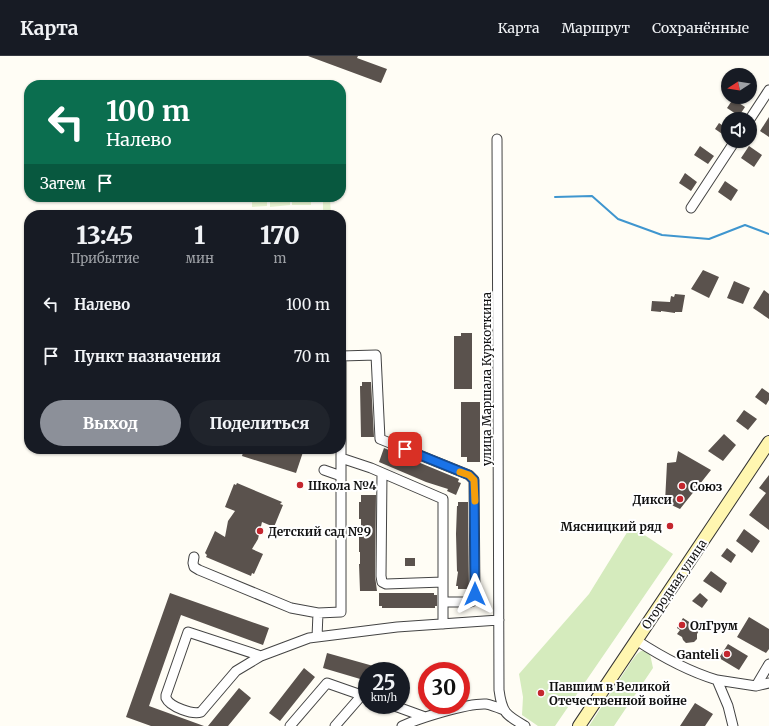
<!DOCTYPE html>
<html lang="ru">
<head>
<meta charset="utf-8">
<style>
	:root { --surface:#171b24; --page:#20242c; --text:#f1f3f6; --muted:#9ea1a6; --line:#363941; --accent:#8c9099 }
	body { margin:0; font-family:Merriweather,serif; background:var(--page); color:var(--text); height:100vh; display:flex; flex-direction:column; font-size:15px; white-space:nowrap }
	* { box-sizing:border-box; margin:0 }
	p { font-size:13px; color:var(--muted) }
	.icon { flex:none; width:22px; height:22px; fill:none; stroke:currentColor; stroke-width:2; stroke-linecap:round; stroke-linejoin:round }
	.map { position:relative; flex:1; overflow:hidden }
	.sheet { position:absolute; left:24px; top:154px; width:322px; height:244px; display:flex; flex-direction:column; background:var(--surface); border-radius:16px; box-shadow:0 1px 3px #0004 }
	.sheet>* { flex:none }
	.guide { position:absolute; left:24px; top:24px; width:322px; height:122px; border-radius:16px; box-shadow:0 1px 3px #0004; background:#0b6e4f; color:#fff; overflow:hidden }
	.needle { width:26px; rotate:258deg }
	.controls { position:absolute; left:721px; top:12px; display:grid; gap:8px }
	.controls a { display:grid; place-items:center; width:36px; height:36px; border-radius:50%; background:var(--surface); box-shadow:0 1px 3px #0004; font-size:20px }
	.speed { position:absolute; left:358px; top:606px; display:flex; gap:8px; font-size:20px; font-weight:700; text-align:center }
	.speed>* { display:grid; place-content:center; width:52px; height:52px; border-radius:50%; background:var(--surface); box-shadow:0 1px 3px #0004; line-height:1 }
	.speed small { font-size:10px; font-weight:400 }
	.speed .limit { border:6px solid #d22; background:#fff; color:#111 }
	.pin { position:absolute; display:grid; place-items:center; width:34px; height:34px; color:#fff; margin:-17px; border-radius:8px; box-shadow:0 2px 6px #0006 }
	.me { position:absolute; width:44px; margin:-22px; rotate:0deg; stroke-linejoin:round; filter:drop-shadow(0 0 3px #0008) }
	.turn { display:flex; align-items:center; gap:14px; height:84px; padding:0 16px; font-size:18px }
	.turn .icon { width:52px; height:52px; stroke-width:2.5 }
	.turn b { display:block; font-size:28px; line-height:34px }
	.then { display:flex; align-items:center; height:38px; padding:0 16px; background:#0003; gap:8px; font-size:15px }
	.eta { display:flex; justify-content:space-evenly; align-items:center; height:68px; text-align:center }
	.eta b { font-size:24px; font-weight:800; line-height:28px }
	.button { display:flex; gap:8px; margin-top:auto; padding:8px 16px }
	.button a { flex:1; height:46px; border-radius:24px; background:var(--accent); color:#fff; font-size:16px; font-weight:800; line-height:46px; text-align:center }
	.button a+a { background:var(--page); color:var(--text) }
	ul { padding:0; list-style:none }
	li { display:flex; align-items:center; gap:12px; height:52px; padding:0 16px }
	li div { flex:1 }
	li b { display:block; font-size:15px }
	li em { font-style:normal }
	header { display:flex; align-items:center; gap:24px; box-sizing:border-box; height:56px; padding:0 20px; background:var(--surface); border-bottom:1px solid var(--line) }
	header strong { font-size:19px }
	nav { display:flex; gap:22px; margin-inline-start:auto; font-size:14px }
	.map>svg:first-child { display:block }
	.green { fill:#d5ebbd }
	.pitch { fill:#e6f2cf }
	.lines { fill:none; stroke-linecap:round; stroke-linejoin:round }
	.stream { stroke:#3f96cf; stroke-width:2 }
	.building { fill:#5a524d }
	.street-casing { stroke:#444; stroke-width:11 }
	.secondary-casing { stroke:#333; stroke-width:14 }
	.street { stroke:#fff; stroke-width:9 }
	.secondary { stroke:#fff6b0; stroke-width:12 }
	.route-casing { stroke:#114b97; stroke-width:10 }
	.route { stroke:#1a73e8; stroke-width:7 }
	.slow { stroke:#f59e0b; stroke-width:7 }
	.poi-dot { fill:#c4262e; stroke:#fff; stroke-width:1.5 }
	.labels { text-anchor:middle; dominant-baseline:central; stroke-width:4; stroke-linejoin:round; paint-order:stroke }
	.street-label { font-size:12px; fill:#111; stroke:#fff }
	.poi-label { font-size:12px; font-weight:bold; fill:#111; stroke:#fff; text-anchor:start }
</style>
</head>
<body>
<header>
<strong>Карта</strong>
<nav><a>Карта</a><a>Маршрут</a><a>Сохранённые</a></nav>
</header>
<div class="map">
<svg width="769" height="670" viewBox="0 0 769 670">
	<rect width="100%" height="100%" fill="#fffdf5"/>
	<path class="green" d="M631,470L673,498L555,670H538L522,659L523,641L519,618L589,538Z
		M641,595H645L650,598L653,612L614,670H589L631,606L637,598Z"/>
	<path class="pitch" d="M252,141H267V150L252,151Z
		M270,141H290V149L270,151Z
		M292,141H311V149H292Z
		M323,141H330L331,159H323Z"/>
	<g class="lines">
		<path class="stream" d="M555,141L592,140L618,163L662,179L709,183L745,169L769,178"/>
	</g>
	<path class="building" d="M308,0H358L357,2L387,13L381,27Z
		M733,43L745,51L739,60L727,52Z
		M769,61V81L760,75Z
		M719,67L728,73V82L715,73Z
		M700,90L714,100L708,108L694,99Z
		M749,90L762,99L754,111L741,102Z
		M685,117L697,126L691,135L679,127Z
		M725,125L738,134L731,145L718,136Z
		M703,214L719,221L709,242L691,233Z
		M734,225L750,232L743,248L727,242Z
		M764,234L769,238V263L753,252Z
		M675,238L685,239L682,256H675V257L661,255V256L651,255L652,245L670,246L671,240L674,241Z
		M461,277H472V333H454V280H461Z
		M362,326H371L374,381H361L360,330H362Z
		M762,332L769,337V344L766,349L755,341Z
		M461,346H480V406H467V401H461Z
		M744,354L757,363L748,374L736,365Z
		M724,378L736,389L723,405L708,395Z
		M384,392L459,423L458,426L461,427L456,439L447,435L448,433L426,426L379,406Z
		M244,393H304L296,417L242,400Z
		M678,395L711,414L680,453L665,446L667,407L676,406Z
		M769,419V474L749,459L766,437L759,432Z
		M237,427L282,446L280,448L283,449L274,471L262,466L258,483L252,493L263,498L254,518L252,517L251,520L206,501L207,499L205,497L215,475L225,481L228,465L235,455L225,451L234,428L236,429Z
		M361,439H376L375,520L377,535H360L359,508H360V496H359V477H361V463H359V446H361Z
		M458,446H468L469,533H458V530H456L458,516L457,515L456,478L457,450H458Z
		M744,473L760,485L752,497L736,485Z
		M727,492L736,499L731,507L721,500Z
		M405,502H415V510H405Z
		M711,515L727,527L721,537L703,525Z
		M170,537L269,572L263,589L181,559L149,650L204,670H151L126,661Z
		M379,537H434V539H437V550H435V552H382V550H379Z
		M700,537L708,544L702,552L692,545Z
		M749,561L769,573V593L766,597L737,581Z
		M683,562L700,573L697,578V583L694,586L686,587L683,584L682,581L677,578L680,574L677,572Z
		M728,588L748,600L739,614L719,602Z
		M327,597L384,613L383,615H367V625L323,612Z
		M304,612L315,621L280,665L269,657Z
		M239,632L251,642L228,670H208Z
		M695,647L713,658L705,670H680Z"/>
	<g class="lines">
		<g class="street-casing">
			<path id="street" d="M750,63L769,34
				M497,83L499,634C502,657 506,659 525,670
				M691,152L735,85
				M341,402L371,412L443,443V546
				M324,414L341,420
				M382,417L381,520L382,526L386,528L443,526
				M194,501L193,507L194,511L199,514L291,552L318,557
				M317,581L318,557L341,556V300L376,299L380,383L469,419L474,424L475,538L473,545L470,546H443V568
				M636,584C662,601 687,615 717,624L728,650L733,670
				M261,600L236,615L201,656C193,659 170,651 166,642V639L188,576L261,600L309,582L397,571L499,564
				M717,624L756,630L769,627
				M756,630L769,608
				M392,649L425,661
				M290,670L327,627L367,641
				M335,670L362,639
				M402,670C420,662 467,647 486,648C492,649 499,652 504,654"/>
		</g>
		<g class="secondary-casing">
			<path id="secondary" d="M579,670L769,386"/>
		</g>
		<use href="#street" class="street"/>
		<use href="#secondary" class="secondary"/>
	</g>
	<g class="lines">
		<g class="route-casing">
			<path id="route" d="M405,393L469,419L474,424L475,538"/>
		</g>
		<use href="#route" class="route"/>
		<path class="slow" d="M460,416L469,419L474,424L475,445"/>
	</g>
	<g class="poi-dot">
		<circle cx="300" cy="429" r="4"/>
		<circle cx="682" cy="430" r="4"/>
		<circle cx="680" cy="443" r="4"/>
		<circle cx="670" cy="470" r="4"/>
		<circle cx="260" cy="475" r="4"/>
		<circle cx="682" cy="569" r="4"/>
		<circle cx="727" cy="598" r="4"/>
		<circle cx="541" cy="637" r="4"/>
	</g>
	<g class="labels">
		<g class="street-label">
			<text transform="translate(486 323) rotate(-90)">улица Маршала Куркоткина</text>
			<text transform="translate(674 528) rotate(-56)">Огородная улица</text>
		</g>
		<g class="poi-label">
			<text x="308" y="429">Школа №4</text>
			<text x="690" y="430">Союз</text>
			<text x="672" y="443" text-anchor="end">Дикси</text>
			<text x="662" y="470" text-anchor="end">Мясницкий ряд</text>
			<text x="268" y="475">Детский сад №9</text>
			<text x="690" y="569">ОлГрум</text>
			<text x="719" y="598" text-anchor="end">Ganteli</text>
			<text x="549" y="630">Павшим в Великой<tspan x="549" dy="14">Отечественной войне</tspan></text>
		</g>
	</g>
</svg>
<div class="controls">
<a><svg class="needle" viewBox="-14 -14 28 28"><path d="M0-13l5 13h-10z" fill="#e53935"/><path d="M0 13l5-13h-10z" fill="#9ea1a6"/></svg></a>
<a><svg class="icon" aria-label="sound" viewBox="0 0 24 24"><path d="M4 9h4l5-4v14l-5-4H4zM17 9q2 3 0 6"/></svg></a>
</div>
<div class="speed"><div>25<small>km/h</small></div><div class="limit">30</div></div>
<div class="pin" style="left:405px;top:393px;background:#d93025"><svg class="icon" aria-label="arrive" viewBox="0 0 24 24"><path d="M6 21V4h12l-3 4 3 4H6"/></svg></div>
<svg class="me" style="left:475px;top:538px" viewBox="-20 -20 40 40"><path d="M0-17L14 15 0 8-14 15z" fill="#1a73e8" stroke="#fff" stroke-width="4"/></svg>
<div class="guide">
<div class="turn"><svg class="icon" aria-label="left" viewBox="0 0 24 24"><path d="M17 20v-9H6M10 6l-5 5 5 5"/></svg><div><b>100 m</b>Налево</div></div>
<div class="then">Затем<svg class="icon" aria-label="arrive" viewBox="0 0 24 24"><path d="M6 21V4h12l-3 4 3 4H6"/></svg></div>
</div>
<section class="sheet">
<div class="eta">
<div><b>13:45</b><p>Прибытие</p></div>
<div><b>1</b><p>мин</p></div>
<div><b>170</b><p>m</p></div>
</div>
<ul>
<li><svg class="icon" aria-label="left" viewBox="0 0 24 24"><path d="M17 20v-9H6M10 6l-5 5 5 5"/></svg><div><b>Налево</b></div><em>100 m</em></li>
<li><svg class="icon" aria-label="arrive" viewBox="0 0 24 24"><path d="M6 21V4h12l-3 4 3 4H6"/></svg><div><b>Пункт назначения</b></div><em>70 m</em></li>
</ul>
<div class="button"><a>Выход</a><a>Поделиться</a></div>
</section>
</div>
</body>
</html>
